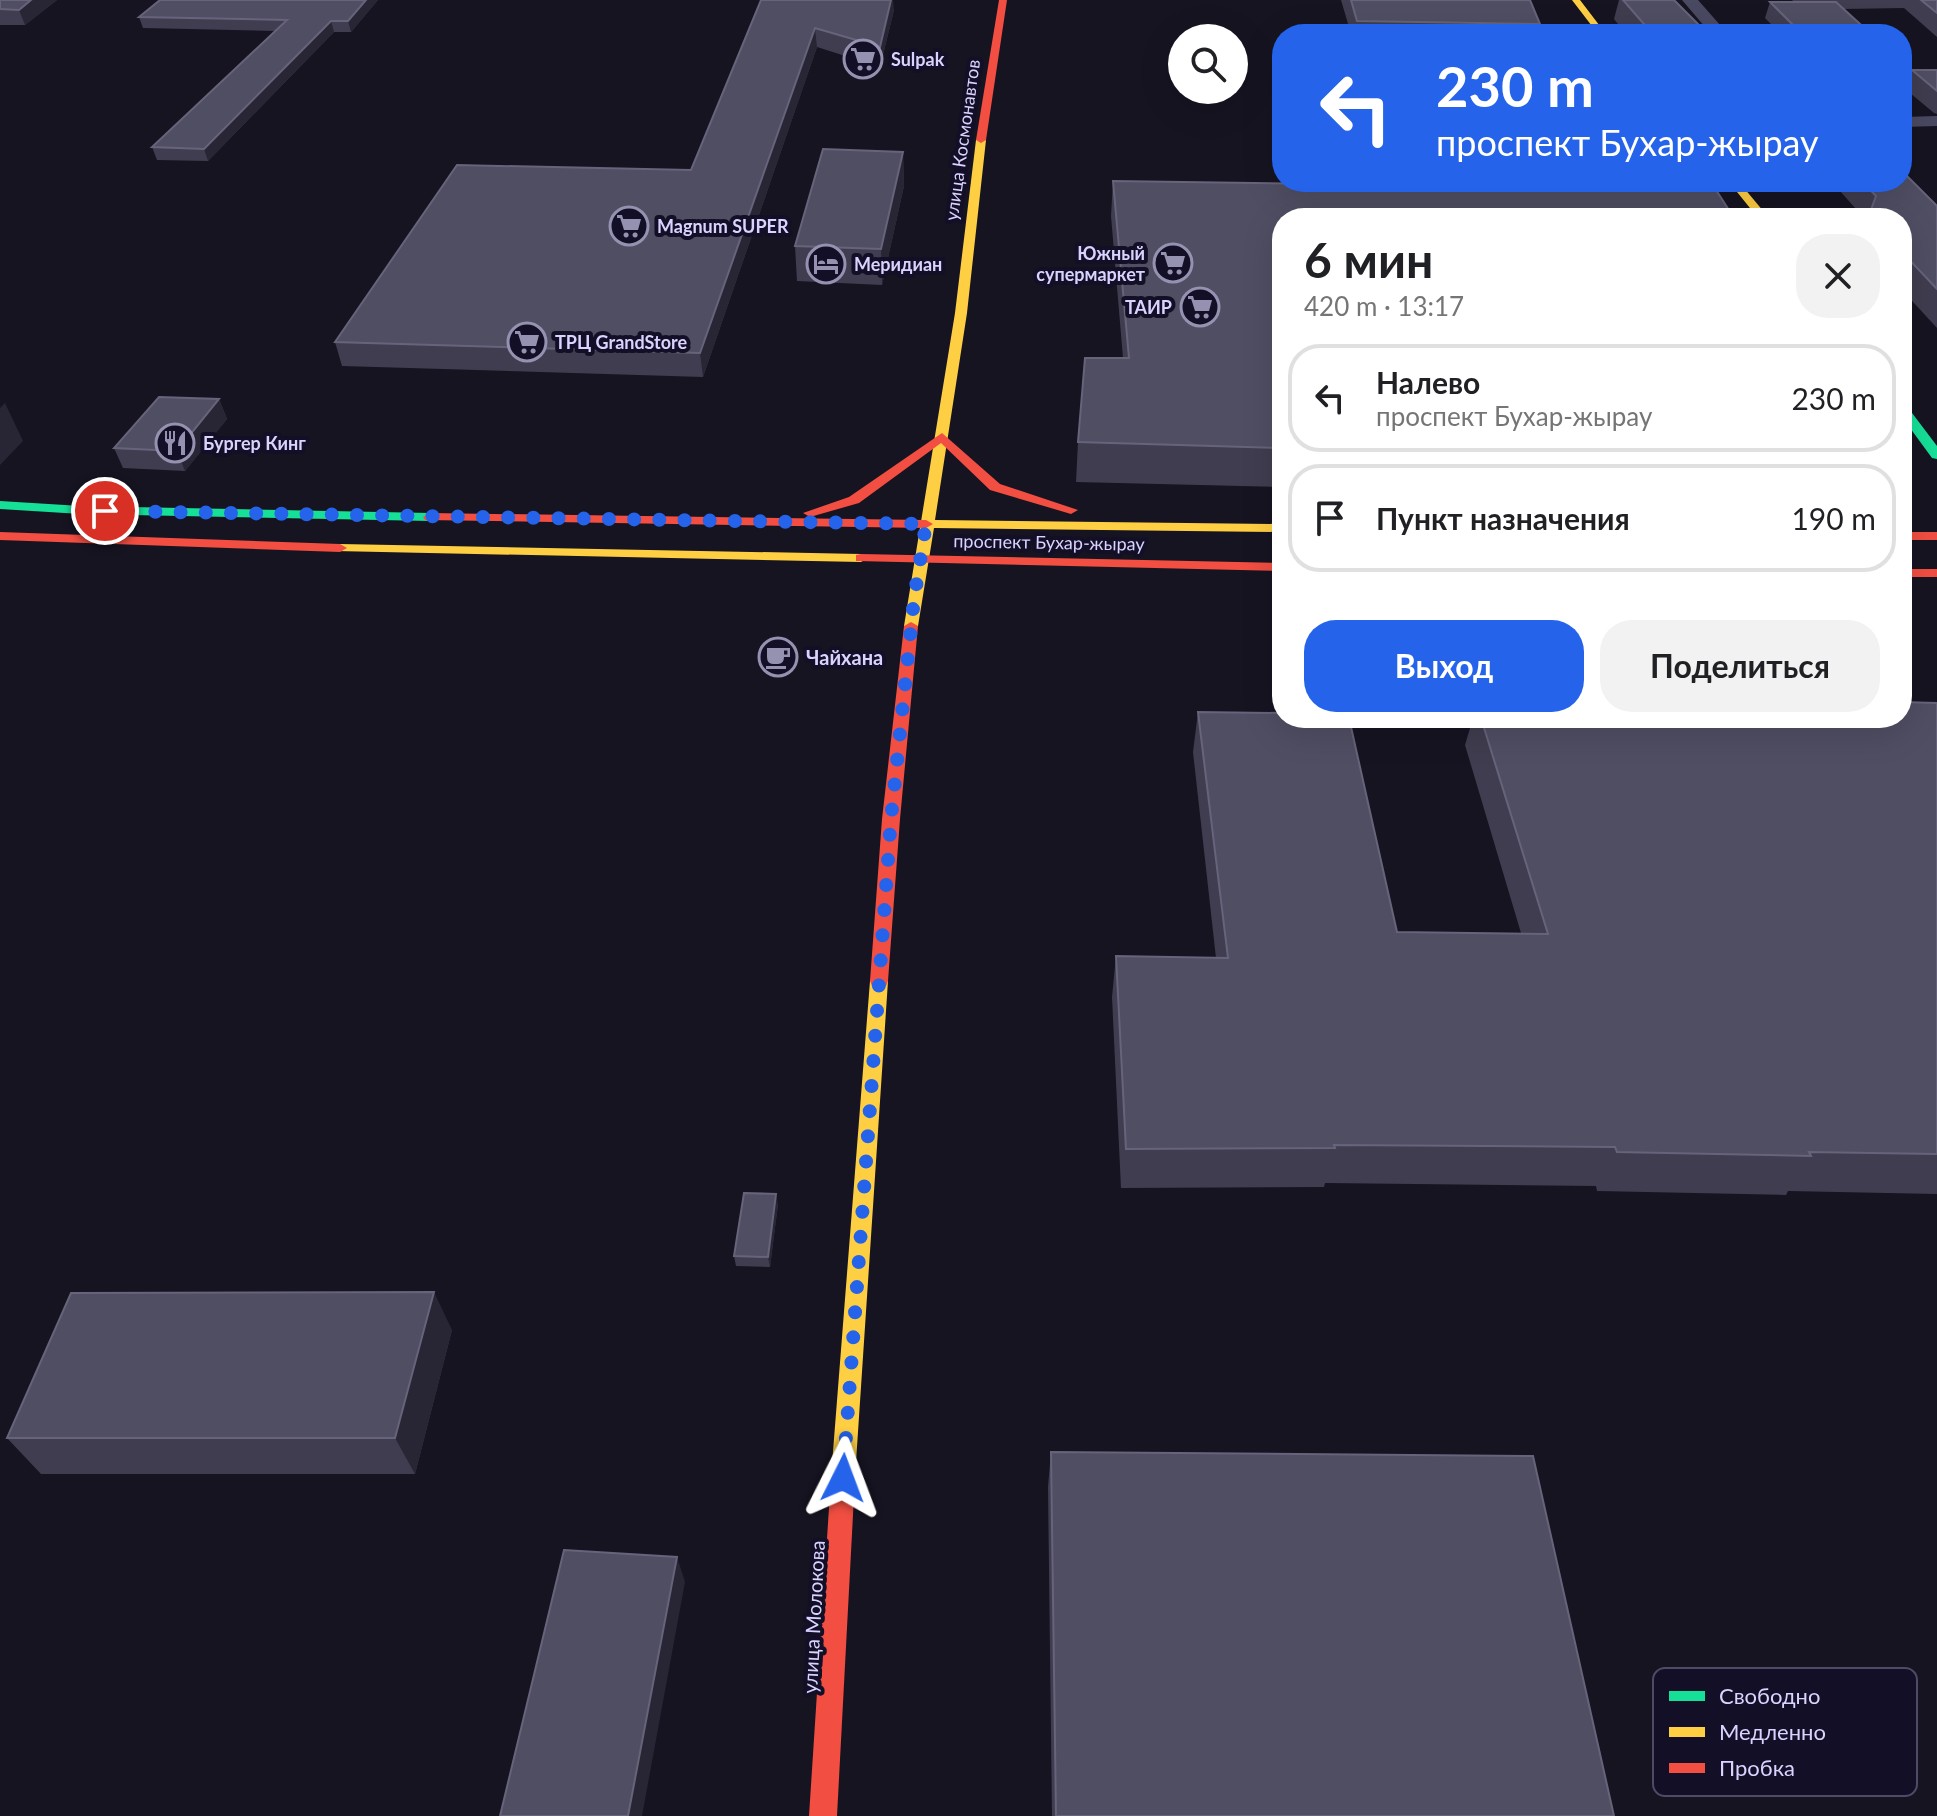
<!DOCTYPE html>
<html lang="ru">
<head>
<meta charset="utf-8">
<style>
	:root { --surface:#fff; --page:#f2f2f2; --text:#202124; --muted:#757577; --line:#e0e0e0; --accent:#2563eb }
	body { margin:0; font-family:Lato,sans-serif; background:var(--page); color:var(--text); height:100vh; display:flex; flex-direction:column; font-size:30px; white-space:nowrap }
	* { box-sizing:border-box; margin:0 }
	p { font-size:26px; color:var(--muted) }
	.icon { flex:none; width:44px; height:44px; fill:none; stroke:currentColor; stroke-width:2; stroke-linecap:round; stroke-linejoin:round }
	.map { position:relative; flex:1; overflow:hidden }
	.sheet { position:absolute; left:1272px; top:208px; width:640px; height:520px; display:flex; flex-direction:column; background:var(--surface); border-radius:32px; box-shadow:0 8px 32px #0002 }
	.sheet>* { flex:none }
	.guide { position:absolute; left:1272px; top:24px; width:640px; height:168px; border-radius:32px; box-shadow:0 8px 32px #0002; background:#2563eb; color:#fff; overflow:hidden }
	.tools { position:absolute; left:1168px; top:24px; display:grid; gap:16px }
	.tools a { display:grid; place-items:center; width:80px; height:80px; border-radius:50%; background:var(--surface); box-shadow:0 8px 32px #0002; font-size:40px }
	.pin { position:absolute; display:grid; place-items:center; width:68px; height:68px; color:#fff; margin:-34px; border:4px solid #fff; border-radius:50%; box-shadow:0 2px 8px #0007 }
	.me { position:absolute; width:88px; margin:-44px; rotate:3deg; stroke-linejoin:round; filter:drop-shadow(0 0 6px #0008) }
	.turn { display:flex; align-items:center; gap:28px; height:168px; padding:0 32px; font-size:36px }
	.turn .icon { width:104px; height:104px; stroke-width:2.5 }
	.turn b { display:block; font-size:56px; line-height:68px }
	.round { display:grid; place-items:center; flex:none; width:84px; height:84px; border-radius:32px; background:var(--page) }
	.head { display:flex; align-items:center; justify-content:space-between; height:136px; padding:0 32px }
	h1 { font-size:48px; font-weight:700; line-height:60px }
	.primary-button { display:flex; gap:16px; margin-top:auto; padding:16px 32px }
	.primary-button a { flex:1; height:92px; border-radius:32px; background:var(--accent); color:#fff; font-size:32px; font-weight:700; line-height:92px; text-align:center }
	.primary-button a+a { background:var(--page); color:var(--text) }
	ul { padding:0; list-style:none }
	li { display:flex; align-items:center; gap:24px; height:108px; margin:0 16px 12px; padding:0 16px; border:4px solid var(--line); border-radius:32px }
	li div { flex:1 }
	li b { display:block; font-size:30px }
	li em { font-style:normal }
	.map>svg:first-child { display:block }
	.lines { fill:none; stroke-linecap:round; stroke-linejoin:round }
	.street { fill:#4a4962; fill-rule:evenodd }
	.fast { fill:#16e098; fill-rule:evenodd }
	.slow { fill:#ffcf43; fill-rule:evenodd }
	.jam { fill:#f24e42; fill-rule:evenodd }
	.wall { fill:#403d50 }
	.shaded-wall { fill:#282635 }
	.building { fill:#504e63; stroke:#66637b; stroke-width:2 }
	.route { stroke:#2563eb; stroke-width:14; stroke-dasharray:0 25.2 }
	.labels { text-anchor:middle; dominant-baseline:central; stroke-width:8; stroke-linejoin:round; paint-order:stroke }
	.far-poi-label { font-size:18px; font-weight:bold; fill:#d9d4ff; stroke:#130f26; text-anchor:start }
	.far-street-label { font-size:18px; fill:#d9d4ff; stroke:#130f26 }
	.poi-label { font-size:20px; font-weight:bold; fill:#d9d4ff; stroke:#130f26; text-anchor:start }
	.street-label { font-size:20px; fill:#d9d4ff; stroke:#130f26 }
	.key { fill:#130f26; stroke:#4e4a67; stroke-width:2 }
	.key-label { font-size:22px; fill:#d9d4ff }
</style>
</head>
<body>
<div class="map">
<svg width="1937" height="1816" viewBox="0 0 1937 1816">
	<rect width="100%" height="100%" fill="#161421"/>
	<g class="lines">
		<path class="street" d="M1682,0H1698L1728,34H1711Z
			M1937,116V126L1902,127V117Z"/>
		<path class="fast" d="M1902,404L1906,405L1937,446V459L1932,458L1902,417Z
			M0,501L81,506L430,513L437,517L430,521L81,514L0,509Z"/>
		<path class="slow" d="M1572,0H1580L1606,34H1598Z
			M981,137L986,140L967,313L935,520L1282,524V532L934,528L918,626L911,630L904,626L955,313L976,140Z
			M1729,182H1739L1769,218H1758Z
			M340,544L861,554L868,558L861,562L335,551L333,548Z
			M879,974L886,976L888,981L855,1477L852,1485L843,1489L834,1485L831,1477L870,981L872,976Z"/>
		<path class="jam" d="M999,0H1007L986,140L981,143L976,140Z
			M942,433L1000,484L1078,510L1071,514L990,490L941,443L859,503L810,517L803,513L849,497Z
			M430,513L926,520L933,524L926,528L425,520L423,517Z
			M0,532L340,544L347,548L340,552L0,540Z
			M1902,532H1937V540H1902Z
			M861,554L1282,563V571L856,561V555Z
			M1902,569H1937V577H1902Z
			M911,622L918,626L900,819L888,981L886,986H872L870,981L882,819L904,626Z
			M843,1465L852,1469L855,1477L837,1816H809L831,1477L834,1469Z"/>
	</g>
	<path class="wall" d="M0,0H57L25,25H0Z
		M378,0L351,32H334L208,161L157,160L152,147L275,31L143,28L139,17Z
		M761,0L894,10L880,67L817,47L703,377L342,366L335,342L691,170Z
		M1341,0H1530L1540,24L1538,34H1351Z
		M1619,0H1674L1705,31L1704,34H1626L1614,19Z
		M1792,0H1937V37L1904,8L1843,9L1871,34H1781L1765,18L1770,2H1794Z
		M1912,70H1937V114L1934,113L1904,88Z
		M903,152L904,186L882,285L797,281L795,246Z
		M1113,181L1447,186V182H1711L1282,218V487L1076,482L1078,442L1123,358L1111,216Z
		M1832,182H1902L1937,206V328L1902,290V218H1864Z
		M219,399L227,419L185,471L123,468L114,448Z
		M1937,703V1194L1788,1191L1786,1195L1597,1191L1596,1186L1325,1183L1324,1187L1121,1188L1112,997L1116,956L1216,958L1193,752L1198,712L1397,932L1521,933L1465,745L1473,718L1632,725L1727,726L1731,718H1902Z
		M778,1204L770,1267L736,1266L734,1256Z
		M452,1330L415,1474H41L7,1438Z
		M1051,1452L1614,1816H1052L1048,1487Z"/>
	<path class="shaded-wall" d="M31,0H57L25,25L19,10Z
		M366,0H378L351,32L348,21Z
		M891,0H893L894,10L880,67V47Z
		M331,21L334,32L208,161L204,149Z
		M815,28L817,47L703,377L700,353Z
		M903,152L904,186L882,285L881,249Z
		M219,399L227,419L185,471L177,451Z
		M5,403L23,441L0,465V408Z
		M776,1194L778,1204L770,1267L768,1257Z
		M434,1292L452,1330L415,1474L395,1438Z
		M677,1557L685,1582L642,1816H628Z"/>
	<path class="building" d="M0,0H31L19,10L0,9Z
		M160,0H366L348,21H331L204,149L152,147L287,20L139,17Z
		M761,0H891L880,47L815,28L700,353L335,342L457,165L691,170Z
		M1351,0H1530L1540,24L1357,21Z
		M1623,0H1674L1705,31H1650Z
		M1921,0H1937V13Z
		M1770,2H1836L1871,34H1802Z
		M1912,70H1937V91Z
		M823,149L903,152L881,249L795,246Z
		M1902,171L1937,206V289L1902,252V218H1868L1876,196L1863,182H1902Z
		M1113,181L1462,186L1460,182H1711L1734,218H1282V448L1078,442L1085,358H1129Z
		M159,397L219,399L177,451L114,448Z
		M1902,702L1937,703V1154L1809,1152L1811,1156L1617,1152L1615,1147L1334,1145L1335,1148L1126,1149L1116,956L1228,958L1198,712L1282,713V718H1349L1397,932L1548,934L1481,718H1630L1632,725L1751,726L1747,718H1902Z
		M744,1193L776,1194L768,1257L734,1256Z
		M434,1292L395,1438H7L71,1293Z
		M1051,1452L1533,1456L1614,1816H1056Z
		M564,1550L677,1557L628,1816H500Z"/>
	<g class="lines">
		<path class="route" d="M105,511L926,524L914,599L891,819L843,1478"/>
	</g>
	<defs>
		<g id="supermarket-ring" transform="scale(2)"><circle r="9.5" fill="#130f26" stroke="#9591b1" stroke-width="1.5"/><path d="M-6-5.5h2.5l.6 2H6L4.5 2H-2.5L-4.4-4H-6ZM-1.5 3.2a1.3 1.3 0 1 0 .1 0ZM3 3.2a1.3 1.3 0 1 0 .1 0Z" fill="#9591b1"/></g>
		<g id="hotel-ring" transform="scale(2)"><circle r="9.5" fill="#130f26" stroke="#9591b1" stroke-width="1.5"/><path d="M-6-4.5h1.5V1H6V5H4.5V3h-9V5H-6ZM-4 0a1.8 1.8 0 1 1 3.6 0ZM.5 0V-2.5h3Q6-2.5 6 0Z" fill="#9591b1"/></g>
		<g id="restaurant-ring" transform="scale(2)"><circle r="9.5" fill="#130f26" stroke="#9591b1" stroke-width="1.5"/><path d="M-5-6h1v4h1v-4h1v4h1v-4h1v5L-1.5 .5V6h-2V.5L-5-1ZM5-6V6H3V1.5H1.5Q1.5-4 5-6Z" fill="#9591b1"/></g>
		<g id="cafe-ring" transform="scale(2)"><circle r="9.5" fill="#130f26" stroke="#9591b1" stroke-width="1.5"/><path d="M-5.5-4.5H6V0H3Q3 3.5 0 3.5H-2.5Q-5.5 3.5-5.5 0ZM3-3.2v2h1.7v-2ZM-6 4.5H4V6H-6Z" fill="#9591b1"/></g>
	</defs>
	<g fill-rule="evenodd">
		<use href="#supermarket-ring" x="863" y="59"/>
		<use href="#supermarket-ring" x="629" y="226"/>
		<use href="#supermarket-ring" x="1173" y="263"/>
		<use href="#hotel-ring" x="826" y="264"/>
		<use href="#supermarket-ring" x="1200" y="307"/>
		<use href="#supermarket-ring" x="527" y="342"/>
		<use href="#restaurant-ring" x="175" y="443"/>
		<use href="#cafe-ring" x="778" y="657"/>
	</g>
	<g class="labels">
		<g class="far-poi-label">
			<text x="891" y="59">Sulpak</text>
			<text x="657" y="226">Magnum SUPER</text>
			<text x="1145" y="253" text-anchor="end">Южный<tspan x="1145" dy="21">супермаркет</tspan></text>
			<text x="854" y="264">Меридиан</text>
			<text x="1172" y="307" text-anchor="end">ТАИР</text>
			<text x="555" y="342">ТРЦ GrandStore</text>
			<text x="203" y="443">Бургер Кинг</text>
		</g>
		<g class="far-street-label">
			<text transform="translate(962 140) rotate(-82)">улица Космонавтов</text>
			<text transform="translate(1049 542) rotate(1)">проспект Бухар-жырау</text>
		</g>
		<g class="poi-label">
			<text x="806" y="657">Чайхана</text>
		</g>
		<g class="street-label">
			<text transform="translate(813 1617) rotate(-87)">улица Молокова</text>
		</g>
	</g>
	<rect x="1653" y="1668" width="264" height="128" rx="12" class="key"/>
	<rect x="1669" y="1691" width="36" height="10" fill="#16e098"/>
	<rect x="1669" y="1727" width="36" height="10" fill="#ffcf43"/>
	<rect x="1669" y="1763" width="36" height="10" fill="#f24e42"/>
	<g class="key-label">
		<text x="1719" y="1704">Свободно</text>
		<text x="1719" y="1740">Медленно</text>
		<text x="1719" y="1776">Пробка</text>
	</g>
</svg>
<div class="tools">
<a><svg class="icon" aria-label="search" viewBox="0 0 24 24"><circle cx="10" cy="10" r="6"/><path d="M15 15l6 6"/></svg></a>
</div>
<div class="pin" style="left:105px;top:511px;background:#d93025"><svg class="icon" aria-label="arrive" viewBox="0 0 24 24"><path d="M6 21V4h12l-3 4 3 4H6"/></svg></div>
<svg class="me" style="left:843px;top:1478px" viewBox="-20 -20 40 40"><path d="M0-17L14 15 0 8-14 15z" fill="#2563eb" stroke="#fff" stroke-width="4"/></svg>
<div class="guide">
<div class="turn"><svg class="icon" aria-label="left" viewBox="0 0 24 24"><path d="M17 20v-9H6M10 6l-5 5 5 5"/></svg><div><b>230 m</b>проспект Бухар-жырау</div></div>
</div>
<section class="sheet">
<div class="head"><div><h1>6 мин</h1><p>420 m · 13:17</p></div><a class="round"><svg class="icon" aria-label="close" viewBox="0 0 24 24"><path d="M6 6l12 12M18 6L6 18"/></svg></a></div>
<ul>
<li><svg class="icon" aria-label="left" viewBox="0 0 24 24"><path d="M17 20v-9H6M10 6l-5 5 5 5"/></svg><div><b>Налево</b><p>проспект Бухар-жырау</p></div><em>230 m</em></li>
<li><svg class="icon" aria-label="arrive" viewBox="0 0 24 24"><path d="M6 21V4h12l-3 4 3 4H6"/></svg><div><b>Пункт назначения</b></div><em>190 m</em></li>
</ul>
<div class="primary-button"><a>Выход</a><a>Поделиться</a></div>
</section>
</div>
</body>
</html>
